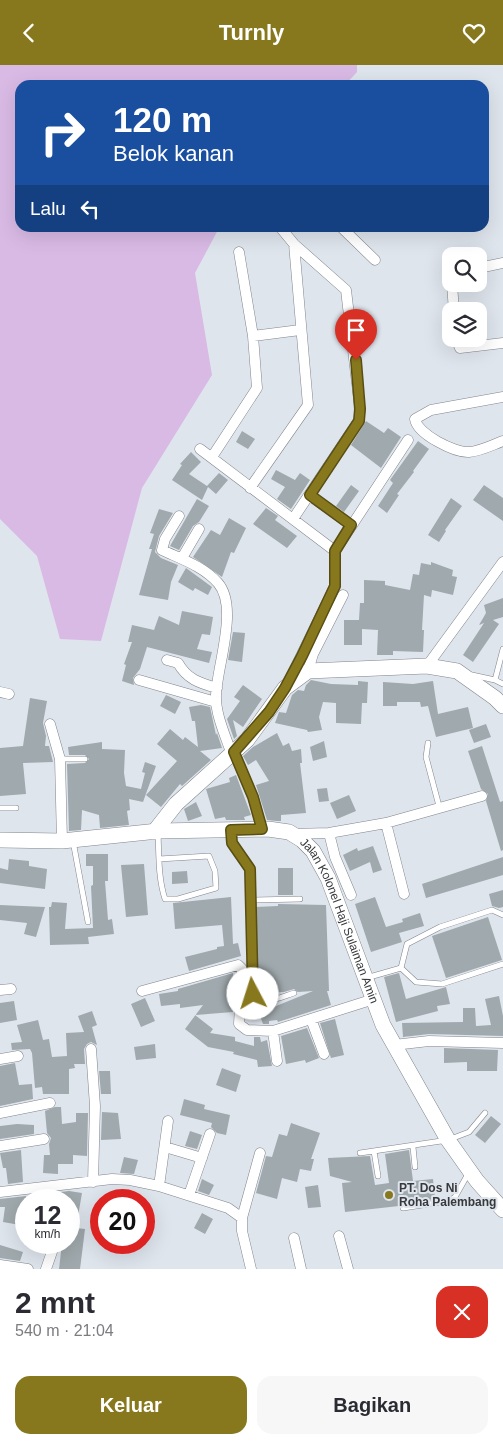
<!DOCTYPE html>
<html lang="id">
<head>
<meta charset="utf-8">
<style>
	:root { --surface:#fff; --page:#f7f7f7; --text:#2b2b33; --muted:#7c7c81; --accent:#88781d }
	body { margin:0; font-family:Helvetica,sans-serif; background:var(--page); color:var(--text); height:100vh; display:flex; flex-direction:column; font-size:19px; white-space:nowrap }
	* { box-sizing:border-box; margin:0 }
	p { font-size:16px; color:var(--muted) }
	.icon { flex:none; width:28px; height:28px; fill:none; stroke:currentColor; stroke-width:2; stroke-linecap:round; stroke-linejoin:round }
	.map { position:relative; height:1204px; overflow:hidden }
	.details { display:flex; flex-direction:column; background:var(--surface); flex:1 }
	.details>* { flex:none }
	.banner { position:absolute; left:15px; top:15px; width:474px; height:152px; border-radius:15px; box-shadow:0 5px 20px #0002; background:#1a4fa0; color:#fff; overflow:hidden }
	.tools { position:absolute; left:442px; top:182px; display:grid; gap:10px }
	.tools a { display:grid; place-items:center; width:45px; height:45px; border-radius:10px; background:var(--surface); box-shadow:0 5px 20px #0002; font-size:25px }
	.speed { position:absolute; left:15px; top:1124px; display:flex; gap:10px; font-size:25px; font-weight:700; text-align:center }
	.speed>* { display:grid; place-content:center; width:65px; height:65px; border-radius:50%; background:var(--surface); box-shadow:0 5px 20px #0002; line-height:1 }
	.speed small { font-size:12px; font-weight:400 }
	.speed .limit { border:8px solid #d22; background:#fff; color:#111 }
	.pin { position:absolute; display:grid; place-items:center; width:42px; height:42px; color:#fff; margin:-51px -21px; border-radius:50% 50% 50% 0; rotate:-45deg; box-shadow:0 0 5px #0007 }
	.pin .icon { rotate:45deg }
	.me { position:absolute; width:55px; margin:-28px; rotate:355deg; stroke-linejoin:round; filter:drop-shadow(0 0 4px #0008) }
	.turn { display:flex; align-items:center; gap:18px; height:105px; padding:0 15px; font-size:22px }
	.turn .icon { width:65px; height:65px; stroke-width:2.5 }
	.turn b { display:block; font-size:35px; line-height:42px }
	.then { display:flex; align-items:center; height:48px; padding:0 15px; background:#0003; gap:10px; font-size:19px }
	.round { display:grid; place-items:center; flex:none; width:52px; height:52px; border-radius:15px; background:var(--page) }
	.headline { display:flex; align-items:center; justify-content:space-between; height:85px; padding:0 15px }
	h1 { font-size:30px; font-weight:800; line-height:38px }
	.primary-button { display:flex; gap:10px; margin-top:auto; padding:10px 15px }
	.primary-button a { flex:1; height:58px; border-radius:15px; background:var(--accent); color:#fff; font-size:20px; font-weight:800; line-height:58px; text-align:center }
	.primary-button a+a { background:var(--page); color:var(--text) }
	header { display:flex; justify-content:space-between; align-items:center; height:65px; padding:0 15px; background:var(--accent); color:#fff; font-size:22px; font-weight:800 }
	.map>svg:first-child { display:block }
	.green { fill:#d9bae5 }
	.building { fill:#a0a9ad }
	.lines { fill:none; stroke-linecap:round; stroke-linejoin:round }
	.lane-casing { stroke:#80858c; stroke-width:6 }
	.street-casing { stroke:#80858c; stroke-width:11 }
	.secondary-casing { stroke:#80858c; stroke-width:16 }
	.lane { stroke:#fff; stroke-width:5 }
	.street { stroke:#fff; stroke-width:10 }
	.secondary { stroke:#fff; stroke-width:15 }
	.route-casing { stroke:#584e13; stroke-width:12 }
	.route { stroke:#88781d; stroke-width:9 }
	.poi-dot { fill:#88781d; stroke:#dfe5ed; stroke-width:2 }
	.labels { text-anchor:middle; dominant-baseline:central; stroke-width:4; stroke-linejoin:round; paint-order:stroke }
	.street-label { font-size:12px; fill:#37393c; stroke:#dfe5ed }
	.poi-label { font-size:12px; font-weight:bold; fill:#37393c; stroke:#dfe5ed; text-anchor:start }
</style>
</head>
<body>
<header><svg class="icon" aria-label="back" viewBox="0 0 24 24"><path d="M15 5l-7 7 7 7"/></svg>Turnly<svg class="icon" aria-label="heart" viewBox="0 0 24 24"><path d="M12 20l-8-8c-3-5 5-10 8-4 3-6 11-1 8 4z"/></svg></header>
<div class="map">
<svg width="503" height="1204" viewBox="0 0 503 1204">
	<rect width="100%" height="100%" fill="#dfe5ed"/>
	<path class="green" d="M0,0H357V7L345,20H20V162L219,163L195,208L212,310L142,423L101,576L60,574L37,491L0,454Z"/>
	<path class="building" d="M366,356L384,368L388,363L401,372L381,403L351,380Z
		M242,366L255,374L248,384L236,377Z
		M418,376L429,384L413,406L414,407L397,429L399,430L387,448L378,441L393,418L390,415Z
		M191,387L201,397L189,409L207,421L219,408L228,415L216,429L208,422L202,435L172,415L182,400L180,399Z
		M276,405L295,415L300,408L310,415L291,444L277,434L285,422L271,414Z
		M351,420L359,426L344,447L336,441Z
		M484,420L503,433V456L473,435Z
		M451,433L462,441L445,465L446,466L439,477L428,470Z
		M197,434L209,441L199,457L193,461L179,485L170,481Z
		M266,443L278,451L275,455L297,471L287,483L253,459Z
		M159,444L173,448L159,471L155,487L161,493L178,500L171,517L168,535L139,530L152,484H149L154,469L150,468Z
		M229,453L246,463L234,488L231,487L222,512L193,492L211,465L220,470Z
		M431,497L453,505L452,511L457,512L453,530L432,525L431,532L424,530L422,565H424L423,587L393,586V590H377L378,565L362,564V580H344V555H359L360,538H364V515L385,516V520L410,525L413,509L419,510L421,498L431,500Z
		M186,503L212,522L208,530L195,523L193,526L178,517Z
		M503,533V552L493,555L499,559L473,597L463,590L484,558L479,560L486,548L484,540Z
		M182,546L213,552L210,570L202,569L197,584L212,587L209,598L147,582L140,604L133,613L134,620L122,616L126,600L124,599L132,577H128L132,560L154,565L159,551L179,560Z
		M233,567L245,568L242,597L228,595Z
		M311,615L331,619L358,620V616L368,617L367,638H362L361,659L336,658V638L323,637L319,652L322,665L308,667L307,665L275,658L279,647L286,648L292,630L298,625L304,626L306,620Z
		M433,616L438,649L468,642L473,663L436,672L428,641L421,642L420,637H397V641H383V617L413,619Z
		M243,620L262,634L243,662L233,655L237,671L234,674L227,654L240,636L234,632Z
		M166,630L181,637L175,649L160,641Z
		M30,633L47,636L43,658L46,671L45,681H49L53,697L23,698L26,729L0,731V683L23,681Z
		M201,640L210,642L216,670L217,668L222,683L200,686L211,695L182,721L180,719L161,742L146,730L177,696L157,679L170,664L183,675L185,672L198,682L195,656H192L189,642Z
		M486,659L491,672L474,678L469,665Z
		M277,668L283,681L289,678L292,686L301,684L302,698H300L306,748L281,750V756H277L267,755L256,720L269,716L256,695L248,700L243,691L253,682Z
		M324,676L327,692L313,696L310,682Z
		M102,677V684L125,685L124,708L126,721L141,724L145,708L142,707L145,697L156,701L143,737L129,734L130,745L127,746L129,760L100,763L99,750L82,745L81,765L69,766L67,699L85,698L89,694L85,690H69L68,682Z
		M482,681L500,737L503,736V785L501,786L486,736L488,729L481,724L468,686Z
		M236,710L251,750L244,752L245,755H226L225,752L215,754L206,724L230,717L229,713Z
		M327,723L329,736L319,737L317,724Z
		M349,730L356,746L337,754L330,738Z
		M196,737L202,751L188,756L184,744Z
		M373,781L382,805L373,808L370,797L350,806L343,790L357,783L358,786Z
		M86,789H108V816H105L108,855L112,854L114,869L88,872L89,879L50,880L49,842H51L52,837L67,838L65,864L93,863L91,821L93,820V801H86Z
		M503,792V810L426,833L422,819Z
		M9,794L29,796V801L47,804L45,824L0,818V803L8,805Z
		M144,799L148,850L126,852L121,800Z
		M278,803H293V830H278Z
		M187,806L188,818L172,819V807Z
		M503,825V842L499,843L492,841L489,829Z
		M231,832L233,879L238,878L241,891L189,906L185,892L217,884V882L224,881L222,860L175,864L173,838Z
		M375,832L386,862L403,857L402,854L420,848L424,861L399,868L402,877L371,887L355,839Z
		M278,839L326,840L329,926H327L331,940L278,957L277,955L269,956V959H263L259,948L313,926L298,927L294,924L284,927L258,928L255,842L278,841Z
		M0,840L45,842L36,872L24,869L27,858L0,855Z
		M488,852L502,895L446,913L432,871Z
		M233,908V947L195,950L213,964L210,968L235,972V976L254,981V972H260L261,977L267,975L272,1001L258,1002L257,995L233,989L234,987L208,982L185,964L203,940L180,943V939L161,941L159,929L178,926V924Z
		M399,908L406,934L446,922L450,939L437,941L438,946L396,957L384,912Z
		M499,931L503,951V971L429,969L403,972L402,958L463,957V943H475L476,961L491,960L485,934Z
		M145,933L155,956L141,962L131,939Z
		M14,936L17,955L0,958V938Z
		M92,946L97,960L92,962L97,980L91,977L87,979L84,984L85,999H74L75,1003L69,1004V1029H43L42,1022L35,1023L32,988L30,984L12,985L11,978L22,977L17,960L38,955L43,975L49,974L52,992L67,991L66,968L84,967L78,951Z
		M335,954L344,990L331,993L320,958Z
		M307,963L319,993L306,998L305,995L286,999L281,971Z
		M155,979L156,993L136,995L134,982Z
		M444,983L498,985L497,1006H467V997L444,998Z
		M15,998L19,1020L32,1019L33,1034L0,1041V1001Z
		M222,1003L241,1010L236,1027L216,1020Z
		M99,1006H110L111,1029H101Z
		M184,1034L205,1040L204,1044L230,1050L226,1070L217,1068L211,1062L212,1058L180,1050Z
		M55,1042H61L62,1059L76,1057V1048H88L87,1091L73,1090V1099H58V1109L43,1108L44,1090H50L49,1079L51,1073L47,1068L45,1046Z
		M102,1047L118,1048L121,1074L101,1075Z
		M491,1051L501,1059L485,1078L475,1070Z
		M291,1058L320,1068L311,1094H314L311,1106L300,1104L297,1117L282,1113L277,1134L256,1128L266,1091L272,1092L279,1069L287,1071Z
		M17,1059L34,1060V1069L0,1074V1061Z
		M190,1066L202,1070L197,1084L185,1081Z
		M21,1085L23,1117L8,1119L6,1103H3L0,1088Z
		M409,1085L413,1116L433,1114L435,1134L402,1139L399,1141L345,1147L342,1118L352,1117L330,1111L328,1093L370,1091L375,1120L389,1118L385,1089Z
		M124,1092L138,1095L134,1109L120,1108Z
		M202,1114L214,1120L209,1130L198,1126Z
		M318,1120L321,1142L308,1143L305,1122Z
		M69,1126L82,1128L76,1163L85,1164L80,1204H59L62,1178H69V1135H60L61,1127Z
		M26,1131V1161L3,1157L5,1142H0V1134Z
		M202,1148L213,1154L205,1169L194,1163Z
		M0,1180L23,1187L20,1196L0,1193Z"/>
	<g class="lines">
		<g class="lane-casing">
			<path id="lane" d="M472,610L495,615L503,619
				M495,615L503,584
				M428,678L426,692L439,741
				M60,694H85
				M0,743H16
				M158,767C159,789 158,813 165,834H178L216,823L215,806L209,791L159,794
				M231,768L232,778L250,805L253,929C262,942 281,932 294,928
				M73,776L88,857
				M252,835L300,834
				M401,903L416,917L442,919L503,899
				M366,913L401,903L407,879L440,862L492,845L503,850
				M413,1082L415,1102
				M374,1086L378,1111
				M360,1088L448,1075L469,1067L485,1048
				M403,1143L449,1136L455,1132L468,1109"/>
		</g>
		<g class="street-casing">
			<path id="street" d="M280,162L294,179L346,225L360,344L359,355L293,454
				M341,162L375,195
				M479,203L503,198
				M452,219L454,246
				M253,271L300,265
				M456,274L460,283L503,278
				M503,332L431,345L415,354C417,369 455,388 469,387C481,386 492,380 503,376
				M200,384L335,486V521L288,618
				M212,392L257,323L253,271L239,187
				M250,423L308,340L294,179
				M309,430L351,460
				M179,451L165,474L162,485C181,494 203,501 218,518C239,542 217,601 216,630C215,649 226,672 232,690
				M335,486L408,375
				M182,493L199,464
				M167,595L178,598C187,614 199,618 217,623
				M427,601L503,497
				M308,606L313,589L343,530
				M139,615L216,637
				M0,627L9,629
				M50,659L60,694L62,776
				M234,687L253,732L262,764
				M386,758L404,829
				M329,768L335,792L351,830
				M292,769L329,768L386,758L482,731
				M0,925L11,924
				M142,926L238,900L242,904L239,959L247,965L273,966L374,934
				M311,954L324,989
				M273,966L277,996
				M394,980L429,976L503,978
				M91,984L95,1041L93,1117
				M0,994L18,991
				M0,1048L50,1038
				M0,1081L44,1074
				M165,1082L202,1093
				M159,1121L168,1056
				M0,1127L112,1114L130,1115L159,1121L228,1143L242,1153V1166L251,1204
				M189,1130L210,1069
				M242,1153L260,1088
				M339,1171L348,1204
				M294,1173L301,1204
				M0,1200L28,1204
				M46,1204L55,1178"/>
		</g>
		<g class="secondary-casing">
			<g id="secondary">
				<path d="M154,767L176,739L247,675L285,623L308,606L427,601L457,606L495,633L503,641"/>
				<path id="s1" d="M0,775L62,776L158,766L268,764L289,767L302,775L313,786L328,813L383,960L448,1075L477,1116L503,1145"/>
			</g>
		</g>
		<use href="#lane" class="lane"/>
		<use href="#street" class="street"/>
		<use href="#secondary" class="secondary"/>
	</g>
	<g class="lines">
		<g class="route-casing">
			<path id="route" d="M253,929L250,804L232,778L231,765L262,764L253,732L234,687L269,647L285,623L302,591L335,521V486L351,460L310,430L359,356L360,344L356,295"/>
		</g>
		<use href="#route" class="route"/>
	</g>
	<circle class="poi-dot" cx="389" cy="1130" r="5"/>
	<g class="labels">
		<g class="street-label">
			<text stroke="none"><textPath href="#s1" startOffset="395">Jalan Kolonel Haji Sulaiman Amin</textPath></text>
		</g>
		<g class="poi-label">
			<text x="399" y="1123">PT. Dos Ni<tspan x="399" dy="14">Roha Palembang</tspan></text>
		</g>
	</g>
</svg>
<div class="tools">
<a><svg class="icon" aria-label="search" viewBox="0 0 24 24"><circle cx="10" cy="10" r="6"/><path d="M15 15l6 6"/></svg></a>
<a><svg class="icon" aria-label="layers" viewBox="0 0 24 24"><path d="M12 4l9 5-9 5-9-5zM3 14l9 5 9-5"/></svg></a>
</div>
<div class="speed"><div>12<small>km/h</small></div><div class="limit">20</div></div>
<div class="pin" style="left:356px;top:295px;background:#d93025"><svg class="icon" aria-label="arrive" viewBox="0 0 24 24"><path d="M6 21V4h12l-3 4 3 4H6"/></svg></div>
<svg class="me" style="left:253px;top:929px" viewBox="-20 -20 40 40"><circle r="19" fill="#fff"/><path d="M0-13L10 11 0 6-10 11z" fill="#88781d"/></svg>
<div class="banner">
<div class="turn"><svg class="icon" aria-label="right" viewBox="0 0 24 24"><path d="M7 20v-9h11M14 6l5 5-5 5"/></svg><div><b>120 m</b>Belok kanan</div></div>
<div class="then">Lalu<svg class="icon" aria-label="left" viewBox="0 0 24 24"><path d="M17 20v-9H6M10 6l-5 5 5 5"/></svg></div>
</div>
</div>
<section class="details">
<div class="headline"><div><h1>2 mnt</h1><p>540 m · 21:04</p></div><a class="round" style="background:#d93025;color:#fff"><svg class="icon" aria-label="close" viewBox="0 0 24 24"><path d="M6 6l12 12M18 6L6 18"/></svg></a></div>
<div class="primary-button"><a>Keluar</a><a>Bagikan</a></div>
</section>
</body>
</html>
